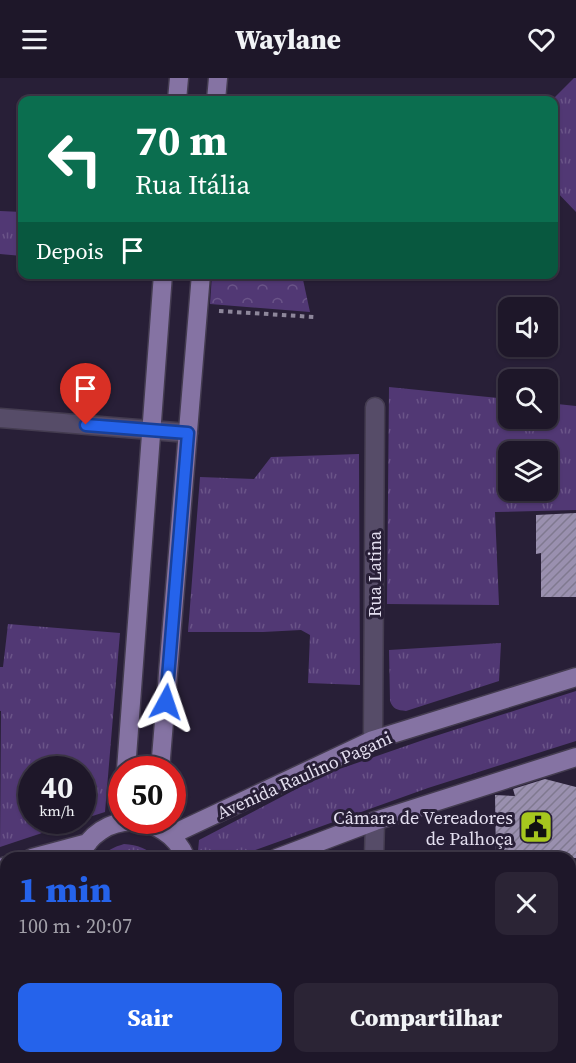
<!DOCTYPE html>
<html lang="pt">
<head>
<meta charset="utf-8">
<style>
	:root { --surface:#1e1729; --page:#2b2435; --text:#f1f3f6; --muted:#a19fa8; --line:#3c3646; --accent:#2563eb }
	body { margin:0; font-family:"Source Serif 4",serif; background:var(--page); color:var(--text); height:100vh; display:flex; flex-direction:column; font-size:22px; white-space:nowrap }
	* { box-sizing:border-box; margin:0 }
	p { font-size:20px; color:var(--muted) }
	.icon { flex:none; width:33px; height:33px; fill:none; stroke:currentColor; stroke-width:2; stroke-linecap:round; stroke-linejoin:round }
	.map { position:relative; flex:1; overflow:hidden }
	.details { position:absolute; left:0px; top:774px; width:576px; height:212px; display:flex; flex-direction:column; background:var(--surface); border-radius:18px 18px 0 0; box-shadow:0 2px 4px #0004,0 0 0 2px var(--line) }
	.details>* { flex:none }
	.hud { position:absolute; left:18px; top:18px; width:540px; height:183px; border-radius:12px; box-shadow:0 2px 4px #0004,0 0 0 2px var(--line); background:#0b6e4f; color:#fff; overflow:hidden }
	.fabs { position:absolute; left:498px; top:219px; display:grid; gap:12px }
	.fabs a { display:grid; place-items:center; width:60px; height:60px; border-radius:12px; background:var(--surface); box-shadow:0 2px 4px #0004,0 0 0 2px var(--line); font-size:30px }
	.speed { position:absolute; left:18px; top:678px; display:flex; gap:12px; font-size:30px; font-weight:700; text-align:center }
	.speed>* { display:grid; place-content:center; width:78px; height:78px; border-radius:50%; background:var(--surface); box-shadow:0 2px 4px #0004,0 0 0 2px var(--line); line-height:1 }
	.speed small { font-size:15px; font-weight:400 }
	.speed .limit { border:9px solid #d22; background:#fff; color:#111 }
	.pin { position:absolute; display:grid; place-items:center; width:51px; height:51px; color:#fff; margin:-62px -26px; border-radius:50% 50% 50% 0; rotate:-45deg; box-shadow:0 0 6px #0007 }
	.pin .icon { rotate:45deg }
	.me { position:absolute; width:66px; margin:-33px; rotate:5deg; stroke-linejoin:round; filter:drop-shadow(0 0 4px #0008) }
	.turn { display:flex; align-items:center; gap:21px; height:126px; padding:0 18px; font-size:27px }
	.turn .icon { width:78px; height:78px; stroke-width:2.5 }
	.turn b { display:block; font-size:42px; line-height:51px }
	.then { display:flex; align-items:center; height:57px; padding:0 18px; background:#0003; gap:12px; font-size:22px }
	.round { display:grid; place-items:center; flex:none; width:63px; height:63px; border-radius:12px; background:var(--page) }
	.overview { display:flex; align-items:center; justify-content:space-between; height:102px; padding:0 18px }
	h1 { font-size:36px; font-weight:800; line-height:45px; color:var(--accent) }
	.cta { display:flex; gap:12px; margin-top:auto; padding:12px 18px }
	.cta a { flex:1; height:69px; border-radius:12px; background:var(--accent); color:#fff; font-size:24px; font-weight:800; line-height:69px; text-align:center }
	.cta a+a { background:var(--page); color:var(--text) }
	header { display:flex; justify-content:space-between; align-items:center; height:78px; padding:0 18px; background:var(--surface); font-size:27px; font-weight:800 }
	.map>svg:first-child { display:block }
	.grass { fill:url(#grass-tufts); fill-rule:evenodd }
	.park { fill:url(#park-crowns) }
	.building { fill:url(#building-hatch) }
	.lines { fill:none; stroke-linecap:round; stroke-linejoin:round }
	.minor-casing { stroke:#443c50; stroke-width:21 }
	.major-casing { stroke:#443c50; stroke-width:21 }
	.path { stroke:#8e879b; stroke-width:4; stroke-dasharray:4.5 4.5; stroke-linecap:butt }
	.minor { stroke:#564c68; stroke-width:18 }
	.major { stroke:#8573a3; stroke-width:18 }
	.route-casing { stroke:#184099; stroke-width:15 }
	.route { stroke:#2563eb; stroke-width:10 }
	.labels { text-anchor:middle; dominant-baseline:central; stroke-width:6; stroke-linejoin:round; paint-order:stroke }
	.street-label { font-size:18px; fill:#e4dff0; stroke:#281f37 }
	.poi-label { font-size:18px; fill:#e4dff0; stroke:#281f37; text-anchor:end }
</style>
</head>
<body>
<header><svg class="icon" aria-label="menu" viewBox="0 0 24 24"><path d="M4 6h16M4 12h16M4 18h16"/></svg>Waylane<svg class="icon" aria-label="heart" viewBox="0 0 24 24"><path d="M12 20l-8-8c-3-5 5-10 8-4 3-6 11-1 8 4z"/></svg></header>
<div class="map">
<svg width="576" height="985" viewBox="0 0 576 985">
	<defs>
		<pattern id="grass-tufts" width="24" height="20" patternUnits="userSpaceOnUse" patternTransform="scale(1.5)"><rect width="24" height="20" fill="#513874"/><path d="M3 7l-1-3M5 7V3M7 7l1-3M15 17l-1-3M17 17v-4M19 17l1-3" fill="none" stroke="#6a5488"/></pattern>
		<pattern id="park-crowns" width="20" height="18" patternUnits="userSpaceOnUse" patternTransform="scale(1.5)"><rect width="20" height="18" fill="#513874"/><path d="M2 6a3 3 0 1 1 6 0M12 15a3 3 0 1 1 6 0" fill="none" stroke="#6a5488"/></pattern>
		<pattern id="building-hatch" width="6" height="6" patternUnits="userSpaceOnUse" patternTransform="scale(1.5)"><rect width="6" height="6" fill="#9a90af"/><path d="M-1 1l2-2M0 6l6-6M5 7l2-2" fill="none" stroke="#807990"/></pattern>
	</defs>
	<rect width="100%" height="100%" fill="#281f37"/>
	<path class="grass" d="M574,0H576V134L554,111V22H552Z
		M0,133L22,134V178L0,176Z
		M389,309L508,321V340H548V325L576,328V432L495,434L499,527L387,526ZM508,374H548V412H508Z
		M359,376L360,607L308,605L310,557L301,552L263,554H188L200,399L254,401L271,379Z
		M8,546L120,555L105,734L83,741L82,692H32V742L78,743L0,769L1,633H0V589H3Z
		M501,565L499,603L406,633C397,632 393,631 390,623L389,572Z
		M576,613V663L428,710L233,780H202L198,773L199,762L325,696L426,661Z
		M124,766C138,767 147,770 156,780H100C107,772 114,769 124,766Z
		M570,863H576V973L570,972Z
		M155,980H290V985H154Z"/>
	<path class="park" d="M212,197H302L310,234L210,226Z"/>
	<path class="building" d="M576,435V519H541V475L536,476V437Z
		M545,701L576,709V780H496L495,717L515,718L513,711Z"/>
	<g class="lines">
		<g class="minor-casing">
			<path id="minor" d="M0,340L188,355
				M373,662L375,329
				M374,780L375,743
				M570,836H576"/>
		</g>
		<g class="major-casing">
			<path id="major" d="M177,22L179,0
				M216,22L218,0
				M126,692L163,196
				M160,692L201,196
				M171,757L373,662L576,599
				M32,780L88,765
				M79,780C98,731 166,732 186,780
				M277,780L375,743L576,679
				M0,790L6,788
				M0,859L6,857
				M104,985V980
				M134,985L135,980"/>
		</g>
		<path class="path" d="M219,233L314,239"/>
		<use href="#minor" class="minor"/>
		<use href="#major" class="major"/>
	</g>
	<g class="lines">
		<g class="route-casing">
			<path id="route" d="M86,347L188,355L166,624"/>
		</g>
		<use href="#route" class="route"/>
	</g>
	<defs>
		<g id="civic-square" transform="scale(1.725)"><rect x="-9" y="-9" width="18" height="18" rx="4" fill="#a7c71e" stroke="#281f37"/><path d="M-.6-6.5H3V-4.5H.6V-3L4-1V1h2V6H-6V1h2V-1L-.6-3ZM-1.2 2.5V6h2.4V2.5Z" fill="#111"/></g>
	</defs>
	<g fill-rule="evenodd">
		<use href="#civic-square" x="536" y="749"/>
	</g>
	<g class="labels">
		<g class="street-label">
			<text transform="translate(374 496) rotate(-90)">Rua Latina</text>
			<text transform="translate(304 697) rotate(-24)">Avenida Raulino Pagani</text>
		</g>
		<g class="poi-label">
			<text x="513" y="739">Câmara de Vereadores<tspan x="513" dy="21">de Palhoça</tspan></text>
		</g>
	</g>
</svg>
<div class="fabs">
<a><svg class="icon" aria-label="sound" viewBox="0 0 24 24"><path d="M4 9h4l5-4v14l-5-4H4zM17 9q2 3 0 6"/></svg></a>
<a><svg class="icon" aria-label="search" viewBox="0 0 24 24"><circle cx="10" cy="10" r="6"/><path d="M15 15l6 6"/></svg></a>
<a><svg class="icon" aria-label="layers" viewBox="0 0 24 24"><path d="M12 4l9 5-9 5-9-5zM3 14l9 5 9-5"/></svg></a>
</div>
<div class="speed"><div>40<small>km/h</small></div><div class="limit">50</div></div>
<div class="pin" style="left:86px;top:347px;background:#d93025"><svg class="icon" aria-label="arrive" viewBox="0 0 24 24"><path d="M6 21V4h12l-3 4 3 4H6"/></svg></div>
<svg class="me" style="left:166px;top:624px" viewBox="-20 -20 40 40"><path d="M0-17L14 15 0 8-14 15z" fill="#2563eb" stroke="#fff" stroke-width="4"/></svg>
<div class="hud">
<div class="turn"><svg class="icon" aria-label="left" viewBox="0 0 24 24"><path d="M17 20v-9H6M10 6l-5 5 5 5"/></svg><div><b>70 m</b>Rua Itália</div></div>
<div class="then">Depois<svg class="icon" aria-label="arrive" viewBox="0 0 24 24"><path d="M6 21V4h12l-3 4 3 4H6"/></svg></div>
</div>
<section class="details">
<div class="overview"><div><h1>1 min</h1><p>100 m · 20:07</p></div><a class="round"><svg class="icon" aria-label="close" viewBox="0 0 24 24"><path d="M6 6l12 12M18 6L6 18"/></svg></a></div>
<div class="cta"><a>Sair</a><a>Compartilhar</a></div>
</section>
</div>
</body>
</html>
